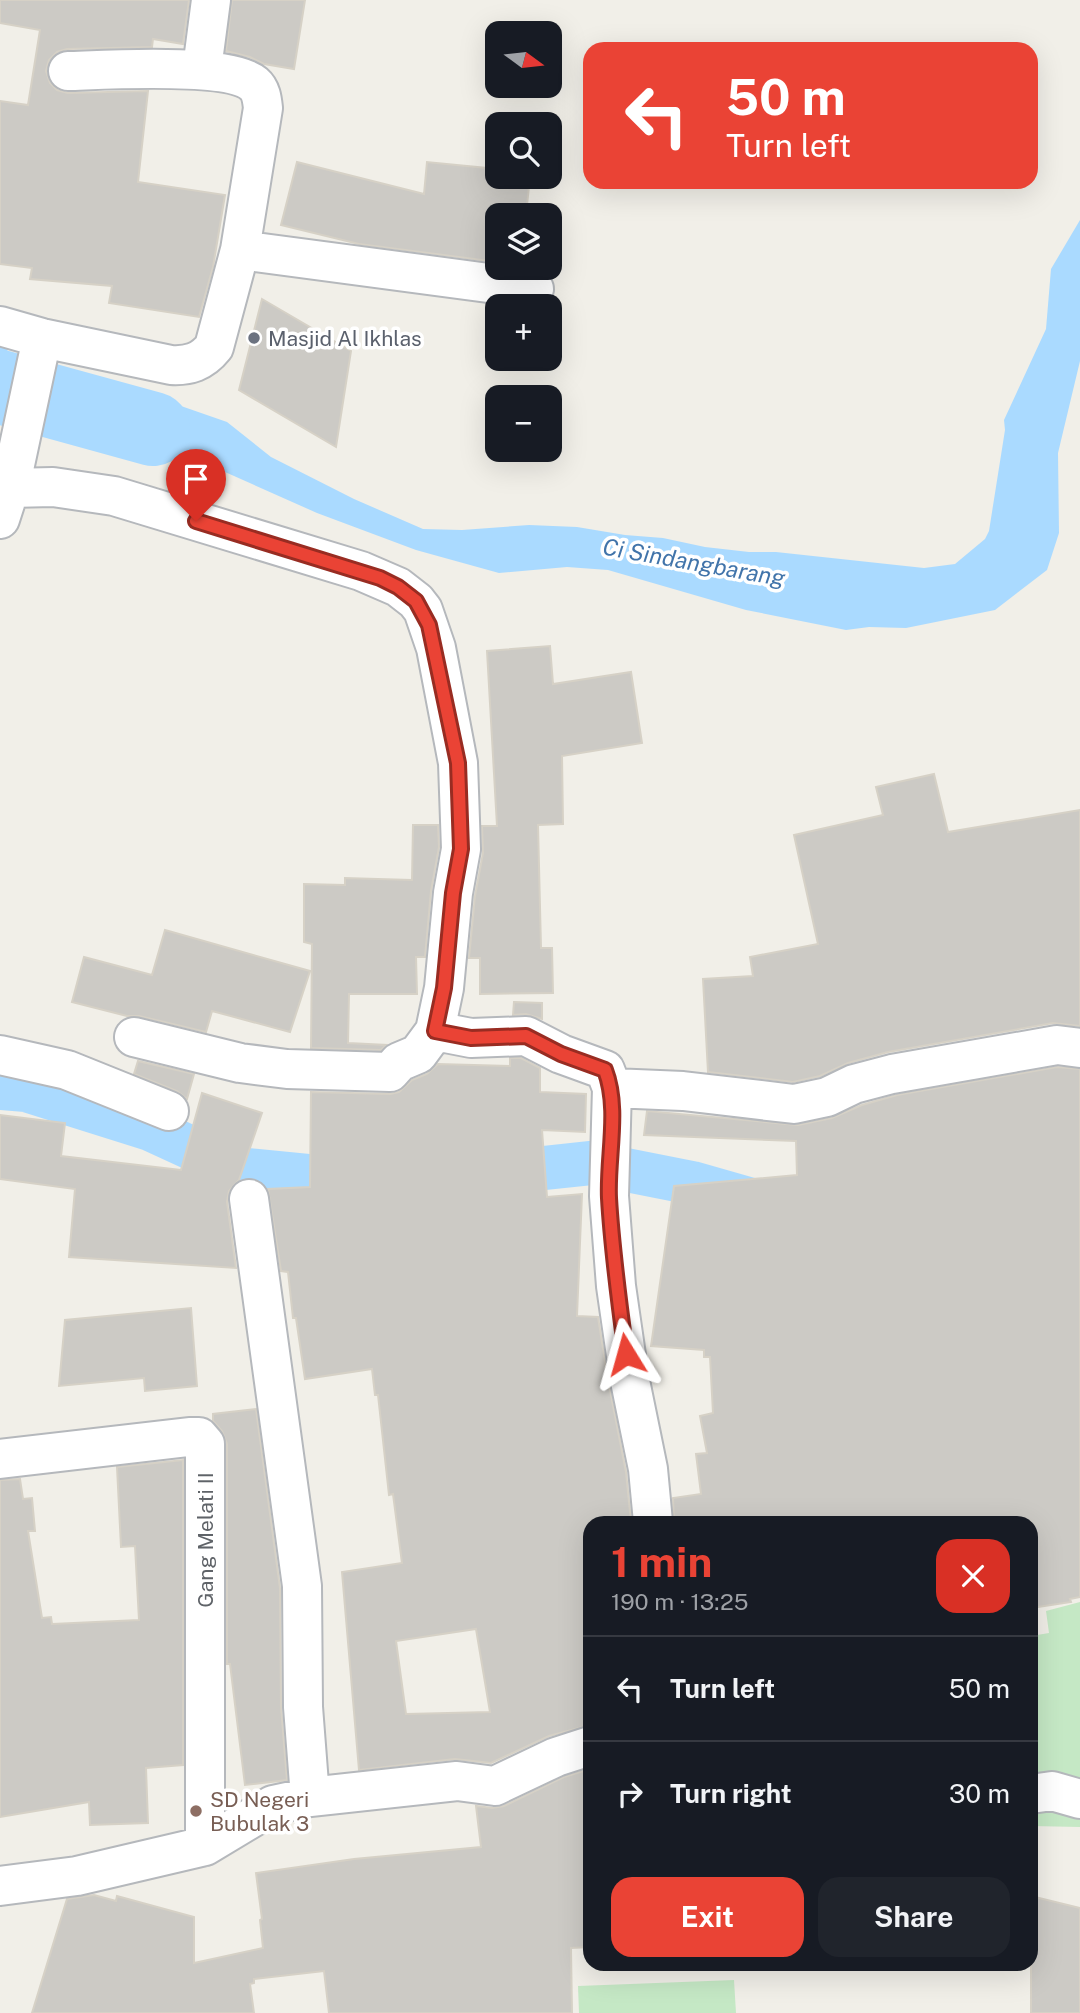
<!DOCTYPE html>
<html lang="en">
<head>
<meta charset="utf-8">
<style>
	:root { --surface:#171b24; --page:#20242c; --text:#f1f3f6; --muted:#9ea1a6; --line:#363941; --accent:#ea4335 }
	body { margin:0; font-family:"Public Sans",sans-serif; background:var(--page); color:var(--text); height:100vh; display:flex; flex-direction:column; font-size:26px; white-space:nowrap }
	* { box-sizing:border-box; margin:0 }
	p { font-size:23px; color:var(--muted) }
	.icon { flex:none; width:38px; height:38px; fill:none; stroke:currentColor; stroke-width:2; stroke-linecap:round; stroke-linejoin:round }
	.map { position:relative; flex:1; overflow:hidden }
	.sheet { position:absolute; left:583px; top:1516px; width:455px; height:455px; display:flex; flex-direction:column; background:var(--surface); border-radius:21px; box-shadow:0 7px 28px #0002 }
	.sheet>* { flex:none }
	.hud { position:absolute; left:583px; top:42px; width:455px; height:147px; border-radius:21px; box-shadow:0 7px 28px #0002; background:#ea4335; color:#fff; overflow:hidden }
	.needle { width:46px; rotate:105deg }
	.buttons { position:absolute; left:485px; top:21px; display:grid; gap:14px }
	.buttons a { display:grid; place-items:center; width:77px; height:77px; border-radius:14px; background:var(--surface); box-shadow:0 7px 28px #0002; font-size:35px }
	.pin { position:absolute; display:grid; place-items:center; width:60px; height:60px; color:#fff; margin:-72px -30px; border-radius:50% 50% 50% 0; rotate:-45deg; box-shadow:0 0 7px #0007 }
	.pin .icon { rotate:45deg }
	.me { position:absolute; width:77px; margin:-38px; rotate:352deg; stroke-linejoin:round; filter:drop-shadow(0 0 5px #0008) }
	.turn { display:flex; align-items:center; gap:24px; height:147px; padding:0 28px; font-size:32px }
	.turn .icon { width:91px; height:91px; stroke-width:2.5 }
	.turn b { display:block; font-size:49px; line-height:60px }
	.round { display:grid; place-items:center; flex:none; width:74px; height:74px; border-radius:21px; background:var(--page) }
	.head { display:flex; align-items:center; justify-content:space-between; height:119px; padding:0 28px }
	h1 { font-size:42px; font-weight:700; line-height:52px; color:var(--accent) }
	.primary-button { display:flex; gap:14px; margin-top:auto; padding:14px 28px }
	.primary-button a { flex:1; height:80px; border-radius:21px; background:var(--accent); color:#fff; font-size:28px; font-weight:700; line-height:80px; text-align:center }
	.primary-button a+a { background:var(--page); color:var(--text) }
	ul { padding:0; list-style:none }
	li { display:flex; align-items:center; gap:21px; height:105px; padding:0 28px; border-top:2px solid var(--line) }
	li div { flex:1 }
	li b { display:block; font-size:26px }
	li em { font-style:normal }
	.map>svg:first-child { display:block }
	.green { fill:#c5e8c5 }
	.water { fill:#aadaff }
	.lines { fill:none; stroke-linecap:round; stroke-linejoin:round }
	.canal { stroke:#aadaff; stroke-width:44 }
	.river { stroke:#aadaff; stroke-width:74 }
	.building { fill:#cccac5; stroke:#d6d1c6; stroke-width:2; fill-rule:evenodd }
	.minor-casing { stroke:#b5b8bc; stroke-width:42 }
	.minor { stroke:#fff; stroke-width:38 }
	.route-casing { stroke:#982c22; stroke-width:18 }
	.route { stroke:#ea4335; stroke-width:12 }
	.worship-dot { fill:#6b7280; stroke:#fff; stroke-width:2.5 }
	.education-dot { fill:#8d6e63; stroke:#fff; stroke-width:2.5 }
	.labels { text-anchor:middle; dominant-baseline:central; stroke-width:7; stroke-linejoin:round; paint-order:stroke }
	.worship-label { font-size:21px; fill:#5b616d; stroke:#fff; text-anchor:start }
	.street-label { font-size:21px; fill:#5f6368; stroke:#fff }
	.education-label { font-size:21px; fill:#785e54; stroke:#fff; text-anchor:start }
	.water-label { font-size:23px; font-style:italic; fill:#4174aa; stroke:#fff }
</style>
</head>
<body>
<div class="map">
<svg width="1080" height="2013" viewBox="0 0 1080 2013">
	<rect width="100%" height="100%" fill="#f1efe8"/>
	<path class="green" d="M1080,1602V1827L1031,1826V1636L1049,1633L1046,1611Z
		M734,1980L736,2013H579L578,1986Z"/>
	<path class="water" d="M1080,220V361L1058,453L1059,533L1047,570L995,610L906,628L869,627L846,630L746,610L608,570L567,567L499,573L416,550L317,513L225,472L164,450L59,437L51,381L123,398L141,396L174,401L181,406L227,422L271,457L354,499L423,529L462,530L529,525L577,527L625,535L663,538L705,547L749,552H776L924,568L955,564L985,539L989,531L1005,430L1004,420L1046,329L1051,269Z
		M7,346L14,414H0V347Z"/>
	<g class="lines">
		<path class="canal" d="M0,1088L26,1090L150,1129L237,1169L318,1177L368,1178
			M487,1174L591,1163L692,1183L755,1201"/>
		<path class="river" d="M0,387L153,429"/>
	</g>
	<path class="building" d="M0,0H189L183,44L153,39L152,47L67,49L57,52L49,60L46,71L50,83L57,90L68,93L148,91L138,182L225,195L213,267L199,317L109,303L112,286L30,279L32,268L0,264V101L28,105L40,30L0,23Z
		M232,0H305L294,69L264,64L250,57L226,51Z
		M297,162L424,194L427,162L497,169V177H530L526,215H497V262L359,244L281,225Z
		M262,299L351,351L336,447L239,390Z
		M550,646L553,684L631,672L642,743L562,756L563,824L538,825L541,948H552L553,993L480,994V958H469L475,896L483,853L482,826H497L487,651Z
		M934,774L948,832L1080,810V1026L1053,1023L888,1052L848,1063L820,1076L793,1082L708,1072L703,979L753,976L750,957L818,944L794,835L883,815L876,787Z
		M413,825H438L439,847L431,891L425,957H416L417,994H349L348,1043L386,1045L381,1050L311,1048L312,944L304,942V884L345,885V878L412,880Z
		M165,930L310,971L290,1032L212,1011L206,1032L139,1016H127L72,1002L84,957L152,975Z
		M514,1002L542,1003V1019L526,1014L513,1015Z
		M510,1058H521L540,1068V1092L586,1094L585,1132L542,1130L547,1197L582,1194L577,1316L598,1317L608,1380L626,1472L631,1522H590V1725L549,1736L491,1763L455,1759L359,1770L342,1572L402,1563L393,1494L389,1495L378,1395H375L372,1369L305,1379L296,1318H293L288,1272L281,1271L268,1189L310,1187L311,1092L390,1094L399,1092L412,1080L427,1074L438,1064L510,1066ZM476,1629L490,1712L406,1714L396,1641Z
		M138,1061L194,1074L187,1099L177,1091L134,1074Z
		M1057,1067L1080,1069V1597L1070,1599L1071,1602L1031,1608V1522H674L673,1498L701,1494L696,1454L707,1453L700,1416L713,1413L710,1357H704V1350L651,1346L674,1186L797,1175L796,1141L644,1135L647,1111L798,1125L832,1118L862,1105L897,1095Z
		M202,1093L262,1113L239,1180L229,1191L227,1202L236,1268L69,1257L75,1189L0,1179V1115L65,1123L61,1156L181,1170Z
		M191,1308L197,1386L145,1391L144,1378L59,1386L65,1320Z
		M256,1409L280,1588L281,1707L287,1780L245,1785L230,1664H227V1444L222,1431L213,1421V1414Z
		M183,1460V1765L146,1768L148,1823L90,1825L89,1802L0,1817V1480L20,1479L23,1499L32,1498L35,1531H28L42,1618L51,1617L52,1624L139,1620L135,1546L121,1547L117,1467Z
		M590,1769V1947L571,1948L572,2013H329L324,1971L254,1979V1983L250,1984L254,2013H32L67,1899L94,1895L116,1901L117,1896L194,1917V1963L263,1948L260,1920L262,1919L256,1873L354,1859L481,1847L476,1806L492,1808L504,1806L564,1777Z
		M1031,1896L1080,1908V2013H1031Z"/>
	<g class="lines">
		<g class="minor-casing">
			<path id="minor" d="M202,69L211,0
				M240,250L534,289
				M0,326L42,338L171,365C189,366 202,362 214,347L240,250L263,108C262,99 261,90 254,84C229,62 105,70 68,71
				M10,488L53,487L114,496L361,571L398,587L416,601L423,610L436,648L458,763L461,849L453,893L444,988L435,1031L418,1054L399,1062L390,1072L287,1069L240,1063L134,1037
				M0,519L10,488L42,338
				M435,1031L471,1038L526,1036L561,1054L605,1070L612,1088L609,1196L616,1286L629,1376L648,1469L653,1522
				M0,1055L67,1070L169,1111
				M612,1088L683,1091L794,1104L827,1097L854,1084L892,1074L1057,1045L1080,1048
				M249,1199L302,1586L303,1707L310,1797
				M0,1459L189,1437H199L205,1444V1846
				M1031,1794L1052,1791L1080,1799
				M0,1886L77,1876L205,1846L273,1805L310,1797L457,1781L495,1786L556,1757L590,1746"/>
		</g>
		<use href="#minor" class="minor"/>
	</g>
	<g class="lines">
		<g class="route-casing">
			<path id="route" d="M196,521L380,578L398,587L416,601L429,625L458,763L461,849L453,893L444,988L435,1031L471,1038L526,1036L561,1054L605,1070C620,1109 607,1157 609,1198C612,1251 619,1302 626,1354"/>
		</g>
		<use href="#route" class="route"/>
	</g>
	<circle class="worship-dot" cx="254" cy="338" r="7"/>
	<circle class="education-dot" cx="196" cy="1811" r="7"/>
	<g class="labels">
		<g class="worship-label">
			<text x="268" y="338">Masjid Al Ikhlas</text>
		</g>
		<g class="street-label">
			<text transform="translate(205 1540) rotate(-90)">Gang Melati II</text>
		</g>
		<g class="education-label">
			<text x="210" y="1799">SD Negeri<tspan x="210" dy="24">Bubulak 3</tspan></text>
		</g>
		<g class="water-label">
			<text transform="translate(694 562) rotate(10)">Ci Sindangbarang</text>
		</g>
	</g>
</svg>
<div class="buttons">
<a><svg class="needle" viewBox="-14 -14 28 28"><path d="M0-13l5 13h-10z" fill="#e53935"/><path d="M0 13l5-13h-10z" fill="#9ea1a6"/></svg></a>
<a><svg class="icon" aria-label="search" viewBox="0 0 24 24"><circle cx="10" cy="10" r="6"/><path d="M15 15l6 6"/></svg></a>
<a><svg class="icon" aria-label="layers" viewBox="0 0 24 24"><path d="M12 4l9 5-9 5-9-5zM3 14l9 5 9-5"/></svg></a>
<a>+</a>
<a>−</a>
</div>
<div class="pin" style="left:196px;top:521px;background:#d93025"><svg class="icon" aria-label="arrive" viewBox="0 0 24 24"><path d="M6 21V4h12l-3 4 3 4H6"/></svg></div>
<svg class="me" style="left:626px;top:1354px" viewBox="-20 -20 40 40"><path d="M0-17L14 15 0 8-14 15z" fill="#ea4335" stroke="#fff" stroke-width="4"/></svg>
<div class="hud">
<div class="turn"><svg class="icon" aria-label="left" viewBox="0 0 24 24"><path d="M17 20v-9H6M10 6l-5 5 5 5"/></svg><div><b>50 m</b>Turn left</div></div>
</div>
<section class="sheet">
<div class="head"><div><h1>1 min</h1><p>190 m · 13:25</p></div><a class="round" style="background:#d93025;color:#fff"><svg class="icon" aria-label="close" viewBox="0 0 24 24"><path d="M6 6l12 12M18 6L6 18"/></svg></a></div>
<ul>
<li><svg class="icon" aria-label="left" viewBox="0 0 24 24"><path d="M17 20v-9H6M10 6l-5 5 5 5"/></svg><div><b>Turn left</b></div><em>50 m</em></li>
<li><svg class="icon" aria-label="right" viewBox="0 0 24 24"><path d="M7 20v-9h11M14 6l5 5-5 5"/></svg><div><b>Turn right</b></div><em>30 m</em></li>
</ul>
<div class="primary-button"><a>Exit</a><a>Share</a></div>
</section>
</div>
</body>
</html>
